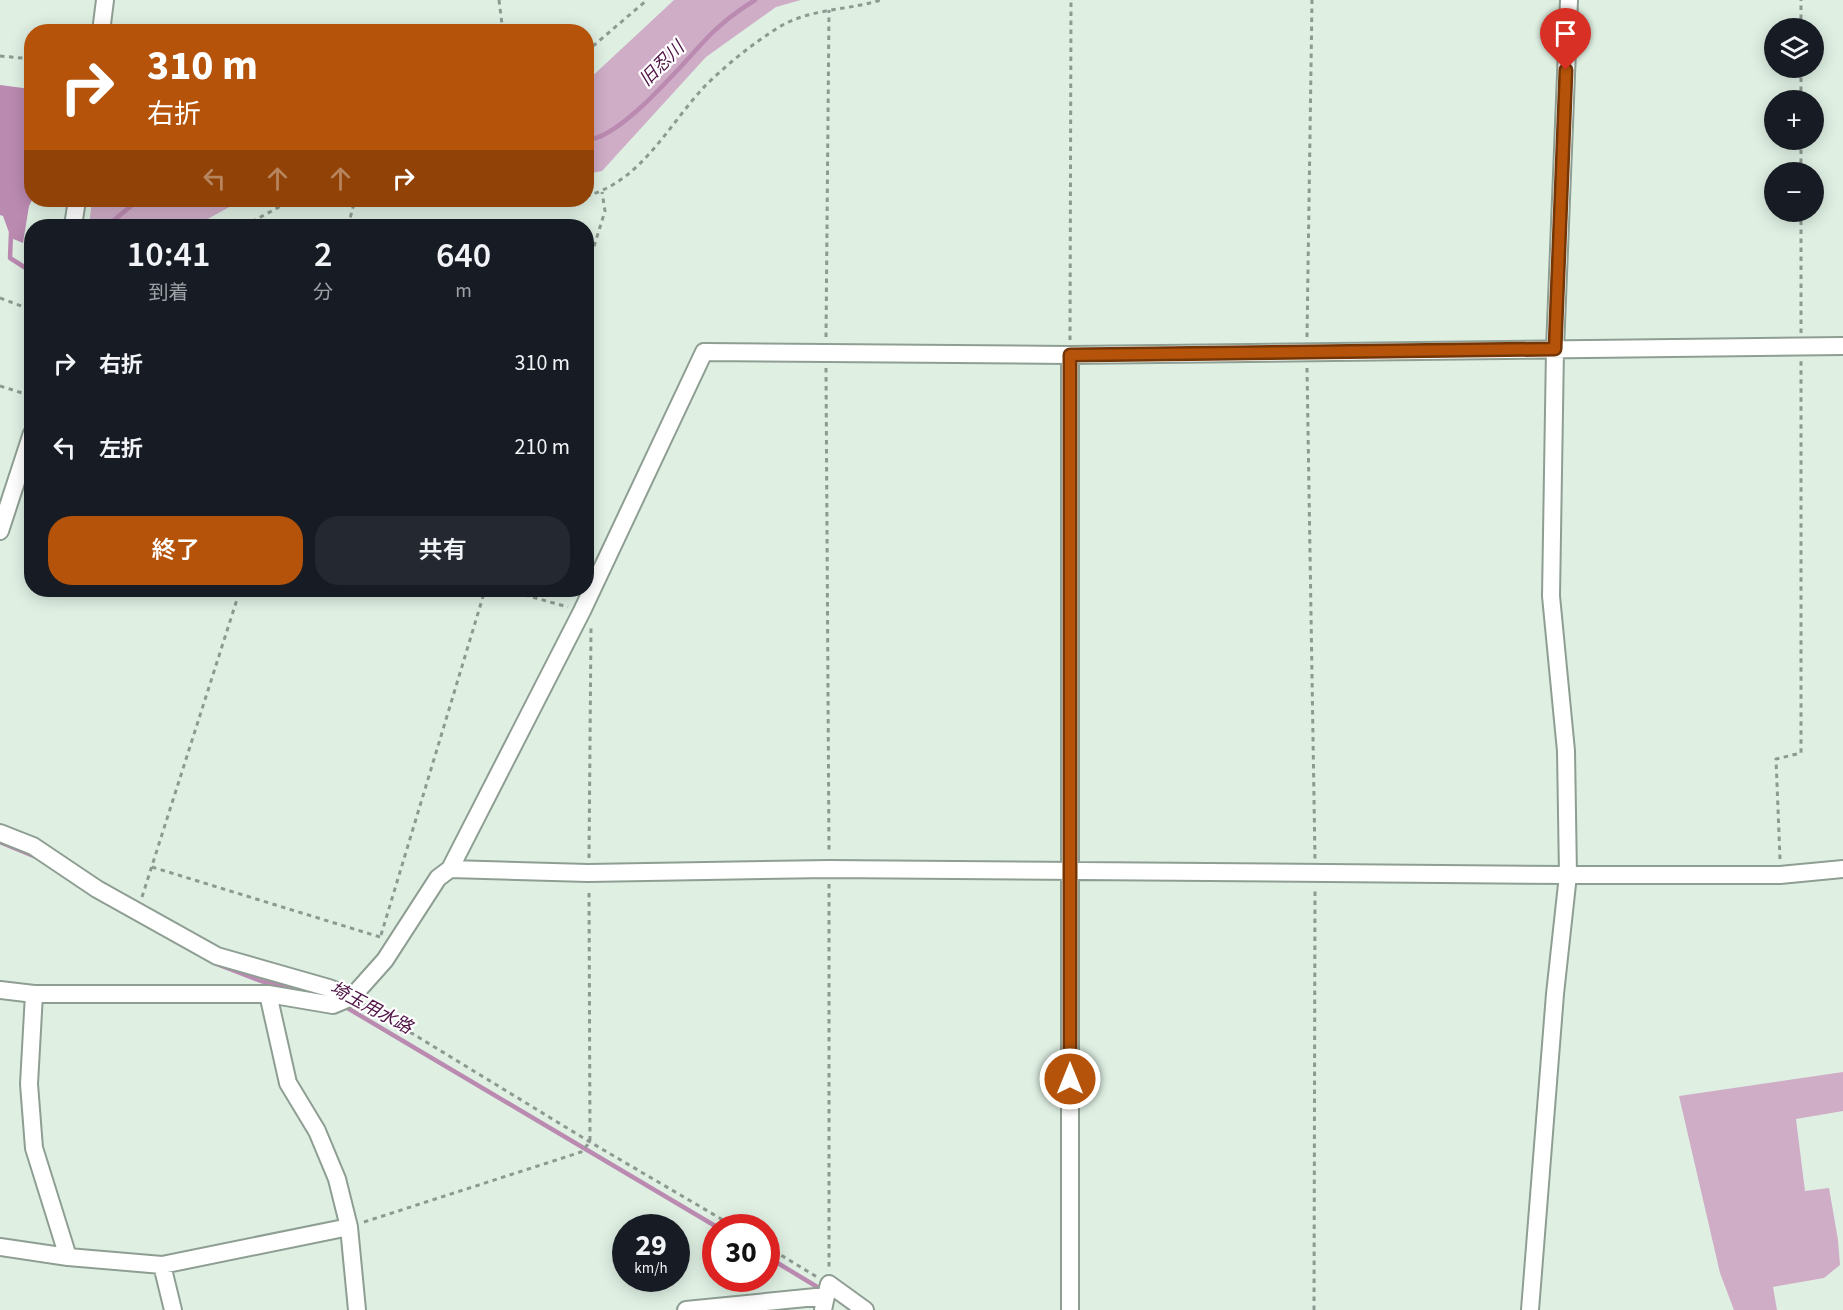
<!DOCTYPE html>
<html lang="ja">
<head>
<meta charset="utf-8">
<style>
	:root { --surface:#171b24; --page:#242831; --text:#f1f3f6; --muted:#9ea1a6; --accent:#b45309 }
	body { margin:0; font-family:"Source Sans 3","Noto Sans JP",sans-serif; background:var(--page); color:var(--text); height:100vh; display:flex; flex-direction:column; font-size:22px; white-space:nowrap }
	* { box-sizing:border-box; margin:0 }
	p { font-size:20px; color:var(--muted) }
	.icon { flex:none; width:33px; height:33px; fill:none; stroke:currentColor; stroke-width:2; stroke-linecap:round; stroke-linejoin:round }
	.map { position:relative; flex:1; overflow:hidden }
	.side { position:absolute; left:24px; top:219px; width:570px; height:378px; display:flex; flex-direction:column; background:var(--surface); border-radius:24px; box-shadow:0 3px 15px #0003 }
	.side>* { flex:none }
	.hud { position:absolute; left:24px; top:24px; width:570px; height:183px; border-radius:24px; box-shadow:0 3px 15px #0003; background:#b45309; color:#fff; overflow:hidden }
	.tools { position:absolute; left:1764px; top:18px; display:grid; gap:12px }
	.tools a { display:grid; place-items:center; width:60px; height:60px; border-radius:50%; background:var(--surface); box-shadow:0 3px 15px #0003; font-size:30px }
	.speed { position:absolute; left:612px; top:1214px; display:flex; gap:12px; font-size:30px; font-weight:700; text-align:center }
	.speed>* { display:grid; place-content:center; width:78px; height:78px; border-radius:50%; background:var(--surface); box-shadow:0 3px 15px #0003; line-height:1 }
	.speed small { font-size:15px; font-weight:400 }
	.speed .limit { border:9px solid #d22; background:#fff; color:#111 }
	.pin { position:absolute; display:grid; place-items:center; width:51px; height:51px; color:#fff; margin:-62px -26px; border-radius:50% 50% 50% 0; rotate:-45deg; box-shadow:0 0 6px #0007 }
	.pin .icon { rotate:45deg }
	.me { position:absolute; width:66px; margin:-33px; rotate:0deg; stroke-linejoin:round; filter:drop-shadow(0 0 4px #0008) }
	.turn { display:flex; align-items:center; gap:21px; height:126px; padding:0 24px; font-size:27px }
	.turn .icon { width:78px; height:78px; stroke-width:2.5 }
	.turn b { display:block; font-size:42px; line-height:51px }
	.lanes { display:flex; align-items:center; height:57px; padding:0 24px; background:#0003; justify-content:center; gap:30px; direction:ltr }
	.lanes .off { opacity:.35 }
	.eta { display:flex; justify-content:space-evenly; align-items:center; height:102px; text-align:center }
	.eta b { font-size:36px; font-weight:600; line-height:42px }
	.primary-button { display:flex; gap:12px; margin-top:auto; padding:12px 24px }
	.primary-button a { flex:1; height:69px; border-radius:24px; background:var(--accent); color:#fff; font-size:24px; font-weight:600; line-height:69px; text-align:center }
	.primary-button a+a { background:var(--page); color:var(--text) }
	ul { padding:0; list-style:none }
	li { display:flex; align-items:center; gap:18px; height:84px; padding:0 24px }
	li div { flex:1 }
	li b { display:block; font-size:22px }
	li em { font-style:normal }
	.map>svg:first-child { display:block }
	.green { fill:#cfadc7 }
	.water { fill:#bb8ab1 }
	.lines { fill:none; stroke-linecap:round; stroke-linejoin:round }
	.stream { stroke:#bb8ab1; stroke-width:4.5 }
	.street-casing { stroke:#8e9e92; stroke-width:20 }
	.path { stroke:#8e9a91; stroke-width:3; stroke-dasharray:4.5 4.5; stroke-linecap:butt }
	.street { stroke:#fff; stroke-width:16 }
	.route-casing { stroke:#753606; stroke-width:15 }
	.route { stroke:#b45309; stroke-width:10 }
	.labels { text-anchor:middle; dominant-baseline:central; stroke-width:4.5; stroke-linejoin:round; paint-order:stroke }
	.water-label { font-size:18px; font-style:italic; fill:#4f1346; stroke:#fff }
</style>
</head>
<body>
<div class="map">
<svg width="1843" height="1310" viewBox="0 0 1843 1310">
	<rect width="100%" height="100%" fill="#dff0e3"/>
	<path class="green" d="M674,0H801L776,7L706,57L602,171L587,174V81Z
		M92,200H242L195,226H89Z
		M1843,1072V1111L1796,1119L1805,1191L1829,1188L1838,1240L1840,1265L1824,1278L1773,1287L1777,1310H1734L1720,1273L1679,1096Z"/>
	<path class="water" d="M0,85L31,89L32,200L29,206L23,243L11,238L3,216L0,215Z"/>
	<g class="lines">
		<path class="stream" d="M586,140C622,139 685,60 711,34C724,21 739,10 755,0
			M107,226L138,200
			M11,233L10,258L32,272
			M0,842L36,857
			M214,963L261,981L311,993
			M344,1006L717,1227
			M766,1256L819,1288"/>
		<g class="street-casing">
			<path id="street" d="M101,32L105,0
				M73,226L77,200
				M0,531L32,433
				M0,833L33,846L97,889L217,956L329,988L352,997L385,960L438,878L450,869L582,611L704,352L1070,355
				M450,869L588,873L829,869L1568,875H1780L1843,869
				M0,990L34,994H268L333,1005L352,997
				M34,994L29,1084L34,1148L68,1257
				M268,994L288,1083L317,1131L337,1179L349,1227L357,1310
				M0,1247L68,1257L162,1265L349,1227
				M162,1265L173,1310
				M826,1296L829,1284L865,1310
				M686,1310L826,1296L823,1310
				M1070,1310V355L1843,346
				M1530,1310L1555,994L1568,875L1566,751L1551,596L1555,349L1569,0"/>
		</g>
		<path class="path" d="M499,0L503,32
			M1801,28V0
			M586,52L647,0
			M0,56L32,59
			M1801,100V68
			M1801,172V140
			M586,196C641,182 669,124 705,86C726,65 751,45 776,29C808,8 846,11 881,0
			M549,200H553
			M244,226L292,200
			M348,226L355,200
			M586,272L605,211L602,192
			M0,298L32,310
			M1801,333V212
			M826,337L829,10
			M1307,337L1312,0
			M1070,340L1071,0
			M826,368L829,853
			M1307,368L1315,859
			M0,386L32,396
			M507,590L568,607
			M589,858L591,628
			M1780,859L1776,759L1801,753V360
			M152,867L380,937
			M829,884V1270
			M142,897L240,590
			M381,935L485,590
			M364,1004L590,1142L735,1227
			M364,1222L581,1152L590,1142L589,889
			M766,1246L817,1277
			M1314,1310L1315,887"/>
		<use href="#street" class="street"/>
	</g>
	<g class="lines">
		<g class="route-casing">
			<path id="route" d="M1070,1079V355L1555,349L1566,70"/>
		</g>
		<use href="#route" class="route"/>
	</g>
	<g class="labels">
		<g class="water-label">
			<text transform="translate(662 64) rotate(-45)">旧忍川</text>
			<text transform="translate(371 1008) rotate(28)">埼玉用水路</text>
		</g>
	</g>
</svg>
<div class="tools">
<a><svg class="icon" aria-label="layers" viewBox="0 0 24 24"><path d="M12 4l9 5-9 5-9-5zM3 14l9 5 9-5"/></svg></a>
<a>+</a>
<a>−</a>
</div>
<div class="speed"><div>29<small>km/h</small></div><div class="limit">30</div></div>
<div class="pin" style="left:1566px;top:70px;background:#d93025"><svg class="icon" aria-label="arrive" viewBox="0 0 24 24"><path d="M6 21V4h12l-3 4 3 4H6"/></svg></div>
<svg class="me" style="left:1070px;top:1079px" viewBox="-20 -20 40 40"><circle r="17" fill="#b45309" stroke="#fff" stroke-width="3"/><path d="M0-11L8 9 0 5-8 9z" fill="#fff"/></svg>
<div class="hud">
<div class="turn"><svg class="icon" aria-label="right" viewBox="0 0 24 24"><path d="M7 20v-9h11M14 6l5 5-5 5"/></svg><div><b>310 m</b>右折</div></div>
<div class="lanes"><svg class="icon off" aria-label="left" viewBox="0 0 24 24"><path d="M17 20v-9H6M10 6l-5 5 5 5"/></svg><svg class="icon off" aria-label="ahead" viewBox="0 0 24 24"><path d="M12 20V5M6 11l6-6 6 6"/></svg><svg class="icon off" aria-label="ahead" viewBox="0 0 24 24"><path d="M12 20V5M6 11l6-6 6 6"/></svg><svg class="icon" aria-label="right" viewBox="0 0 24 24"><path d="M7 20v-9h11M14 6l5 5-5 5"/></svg></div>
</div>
<section class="side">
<div class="eta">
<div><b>10:41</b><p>到着</p></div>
<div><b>2</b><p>分</p></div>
<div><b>640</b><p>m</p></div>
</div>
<ul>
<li><svg class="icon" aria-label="right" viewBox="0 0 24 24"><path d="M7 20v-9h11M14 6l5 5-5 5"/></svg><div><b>右折</b></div><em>310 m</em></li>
<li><svg class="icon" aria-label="left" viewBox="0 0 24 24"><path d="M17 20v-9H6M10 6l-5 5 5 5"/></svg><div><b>左折</b></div><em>210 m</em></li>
</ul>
<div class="primary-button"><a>終了</a><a>共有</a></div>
</section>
</div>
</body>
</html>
